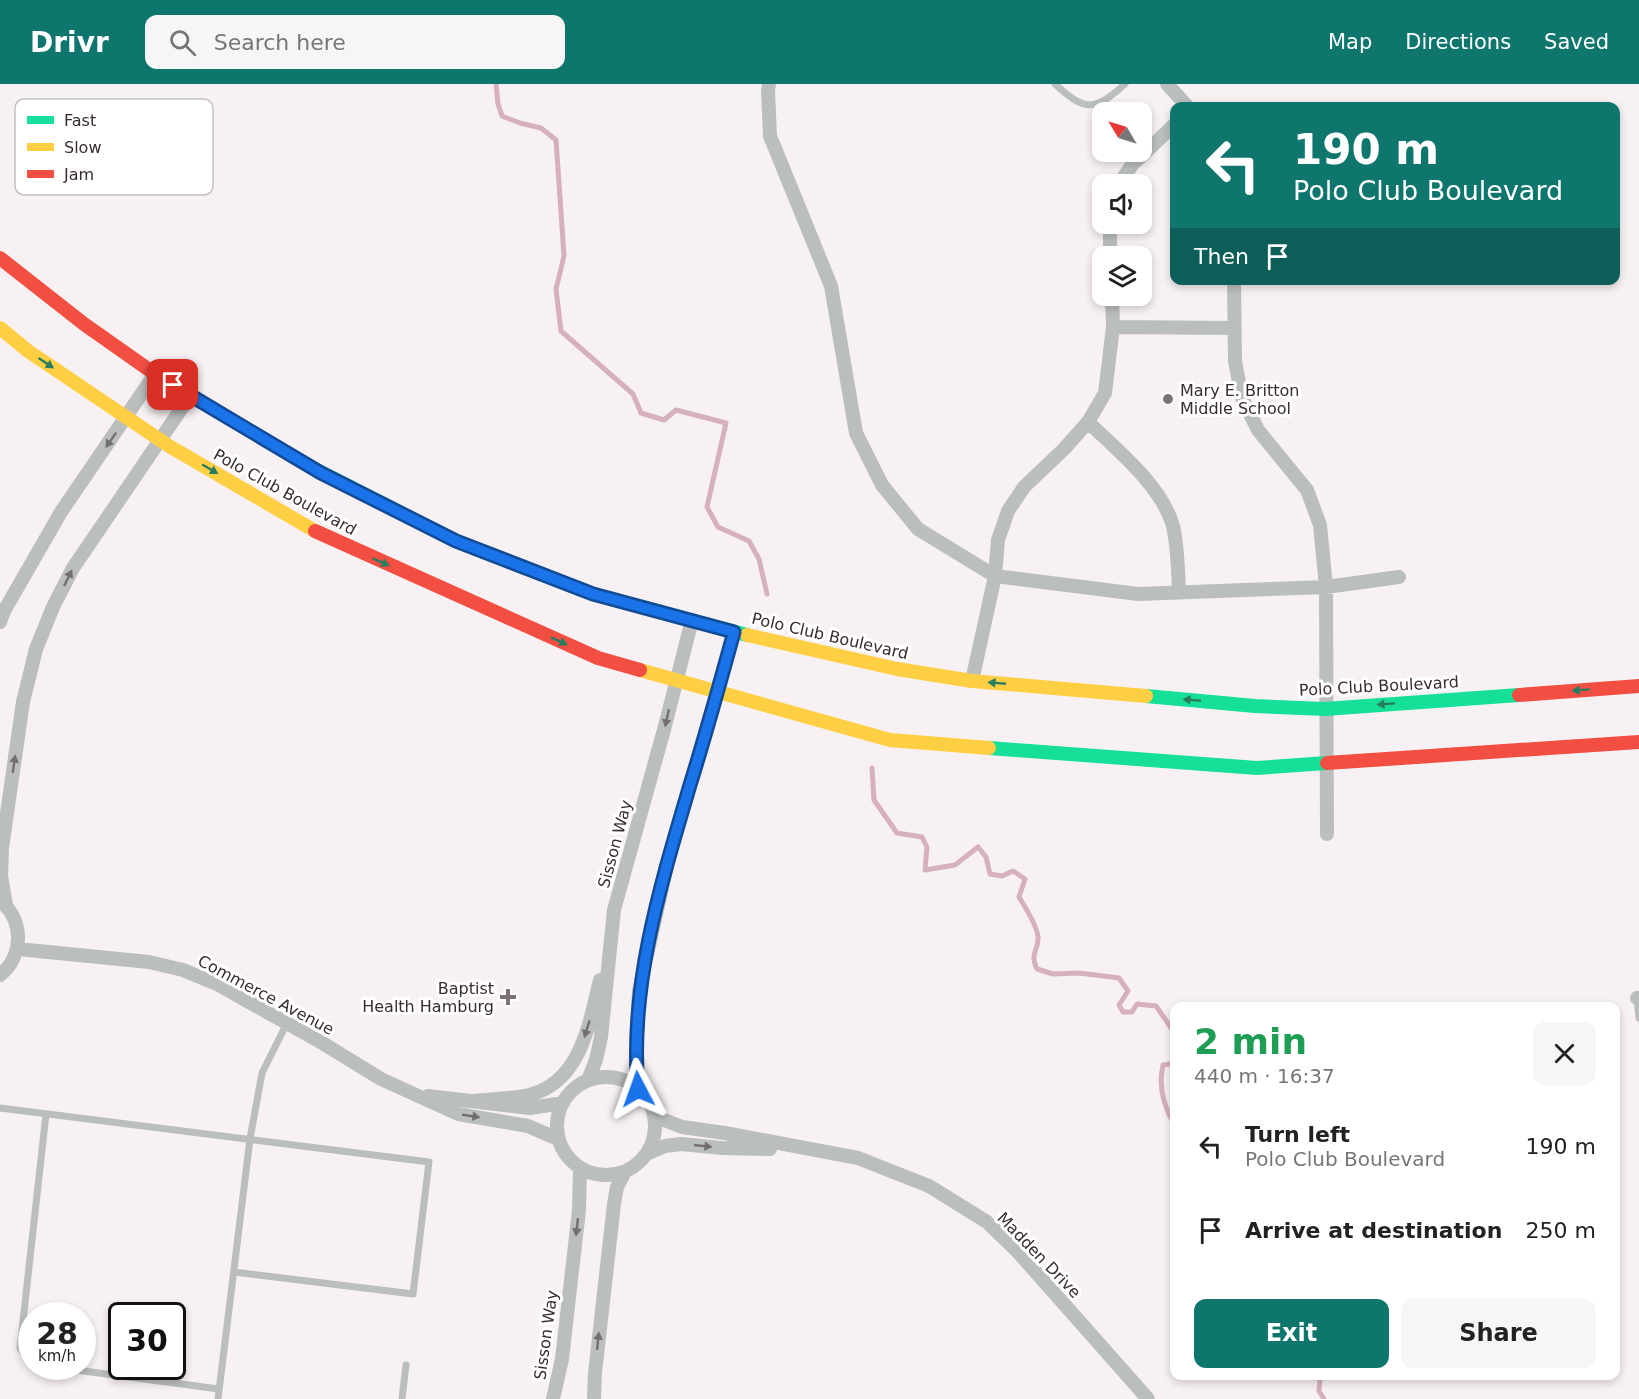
<!DOCTYPE html>
<html lang="en">
<head>
<meta charset="utf-8">
<style>
	:root { --surface:#fff; --page:#f6f6f6; --text:#222; --muted:#767676; --accent:#0f766e }
	body { margin:0; font-family:"DejaVu Sans",sans-serif; background:var(--page); color:var(--text); height:100vh; display:flex; flex-direction:column; font-size:22px; white-space:nowrap }
	* { box-sizing:border-box; margin:0 }
	p { font-size:20px; color:var(--muted) }
	.icon { flex:none; width:33px; height:33px; fill:none; stroke:currentColor; stroke-width:2; stroke-linecap:round; stroke-linejoin:round }
	.map { position:relative; flex:1; overflow:hidden }
	.sheet { position:absolute; left:1170px; top:918px; width:450px; height:378px; display:flex; flex-direction:column; background:var(--surface); border-radius:12px; box-shadow:0 3px 9px #0003 }
	.sheet>* { flex:none }
	.hud { position:absolute; left:1170px; top:18px; width:450px; height:183px; border-radius:12px; box-shadow:0 3px 9px #0003; background:#0f766e; color:#fff; overflow:hidden }
	.needle { width:39px; rotate:308deg }
	.buttons { position:absolute; left:1092px; top:18px; display:grid; gap:12px }
	.buttons a { display:grid; place-items:center; width:60px; height:60px; border-radius:12px; background:var(--surface); box-shadow:0 3px 9px #0003; font-size:30px }
	.speed { position:absolute; left:18px; top:1218px; display:flex; gap:12px; font-size:30px; font-weight:700; text-align:center }
	.speed>* { display:grid; place-content:center; width:78px; height:78px; border-radius:50%; background:var(--surface); box-shadow:0 3px 9px #0003; line-height:1 }
	.speed small { font-size:15px; font-weight:400 }
	.speed .limit { border:3px solid #111; border-radius:9px; background:#fff; color:#111 }
	.pin { position:absolute; display:grid; place-items:center; width:51px; height:51px; color:#fff; margin:-26px; border-radius:12px; box-shadow:0 3px 9px #0006 }
	.me { position:absolute; width:66px; margin:-33px; rotate:356deg; stroke-linejoin:round; filter:drop-shadow(0 0 4px #0008) }
	.turn { display:flex; align-items:center; gap:21px; height:126px; padding:0 24px; font-size:27px }
	.turn .icon { width:78px; height:78px; stroke-width:2.5 }
	.turn b { display:block; font-size:42px; line-height:51px }
	.then { display:flex; align-items:center; height:57px; padding:0 24px; background:#0003; gap:12px; font-size:22px }
	.round { display:grid; place-items:center; flex:none; width:63px; height:63px; border-radius:12px; background:var(--page) }
	.overview { display:flex; align-items:center; justify-content:space-between; height:102px; padding:0 24px }
	h1 { font-size:36px; font-weight:800; line-height:45px; color:#1e9e55 }
	.button { display:flex; gap:12px; margin-top:auto; padding:12px 24px }
	.button a { flex:1; height:69px; border-radius:12px; background:var(--accent); color:#fff; font-size:24px; font-weight:800; line-height:69px; text-align:center }
	.button a+a { background:var(--page); color:var(--text) }
	ul { padding:0; list-style:none }
	li { display:flex; align-items:center; gap:18px; height:84px; padding:0 24px }
	li div { flex:1 }
	li b { display:block; font-size:22px }
	li em { font-style:normal }
	header { display:flex; align-items:center; gap:36px; box-sizing:border-box; height:84px; padding:0 30px; background:var(--accent); color:#fff }
	header strong { font-size:28px }
	nav { display:flex; gap:33px; margin-inline-start:auto; font-size:21px }
	.search { width:420px; height:54px; background:var(--page); display:flex; align-items:center; gap:15px; box-sizing:border-box; padding:0 21px; border-radius:12px; color:var(--muted); font-size:22px }
	.map>svg:first-child { display:block }
	.lines { fill:none; stroke-linecap:round; stroke-linejoin:round }
	.stream { stroke:#d6b0bd; stroke-width:5 }
	.lane { stroke:#bbbebe; stroke-width:7 }
	.street { stroke:#bbbebe; stroke-width:14 }
	.fast { stroke:#16e098; stroke-width:14 }
	.slow { stroke:#ffcf43; stroke-width:14 }
	.jam { stroke:#f24e42; stroke-width:14 }
	.oneway { fill:#297d5f }
	.oneway2 { fill:#746e70 }
	.route-casing { stroke:#114b97; stroke-width:15 }
	.route { stroke:#1a73e8; stroke-width:10 }
	.poi-dot { fill:#7c7174; stroke:#fff; stroke-width:2 }
	.labels { text-anchor:middle; dominant-baseline:central; stroke-width:6; stroke-linejoin:round; paint-order:stroke }
	.poi-label { font-size:16px; fill:#392c30; stroke:#fff; text-anchor:start }
	.street-label { font-size:16px; fill:#392c30; stroke:#fff }
	.key { fill:#fff; stroke:#c4c0c1; stroke-width:1.5 }
	.key-label { font-size:16px; fill:#392c30 }
</style>
</head>
<body>
<header>
<strong>Drivr</strong>
<div class="search"><svg class="icon" aria-label="search" viewBox="0 0 24 24"><circle cx="10" cy="10" r="6"/><path d="M15 15l6 6"/></svg>Search here</div>
<nav><a>Map</a><a>Directions</a><a>Saved</a></nav>
</header>
<div class="map">
<svg width="1639" height="1315" viewBox="0 0 1639 1315">
	<rect width="100%" height="100%" fill="#f8f1f3"/>
	<g class="lines">
		<path class="stream" d="M496,0L498,20L502,32L520,39L541,44L556,56L564,172L556,205L561,247L633,310L641,329L664,336L676,326L726,339L707,423L718,443L749,457L759,475L767,510
			M872,684L874,716L897,749L922,753L927,763L925,786L955,781L978,763L986,773L990,790L1002,792L1013,787L1025,795L1019,813C1025,823 1037,841 1038,853C1039,867 1029,868 1037,885L1053,890L1079,889L1119,894L1128,907L1119,921L1123,928H1132L1137,920L1156,922L1174,948
			M1174,985L1170,980L1163,981C1158,1002 1163,1021 1174,1040
			M1324,1315L1319,1307L1320,1295L1326,1292"/>
		<path class="lane" d="M1055,0C1086,29 1096,26 1125,0
			M1637,914L1639,934
			M0,1024L429,1078L413,1210L234,1188
			M32,1278L28,1277L20,1264L46,1030
			M46,1282L219,1305
			M218,1315L250,1055L262,989L287,939
			M402,1315L406,1281"/>
		<path class="street" d="M769,0L768,6L770,52L831,202L856,349L882,401L918,445L995,492L1138,510L1326,503L1399,493
			M1167,0L1187,22
			M1119,100L1132,81L1174,41
			M1110,172V140
			M1234,196L1235,277L1242,314L1258,346L1307,406L1320,441L1326,503L1327,750
			M1113,243L1234,244
			M1088,338C1117,366 1162,402 1173,442C1178,464 1178,486 1179,508
			M0,538L4,527L61,428L155,290
			M972,597L995,492L998,456L1008,427L1024,403L1064,365L1088,338L1105,309L1113,243L1112,212
			M0,817C24,835 24,872 0,891
			M6,821L1,792L2,764L23,618L36,565L53,523L73,484L190,312
			M18,865L149,878L183,886L217,900L324,960L381,995L458,1030L528,1042L558,1055
			M1637,914H1639
			M557 1042a49 49 0 1 1 98 0a49 49 0 1 1-98 0Z
			M588,996L596,976L601,953L614,826L665,642L692,536
			M638,1005L636,978L639,907L668,777L734,548
			M428,1012L530,1024L563,1019
			M473,1017C491,1015 511,1015 529,1011C581,998 589,940 600,896
			M654,1032L682,1043L725,1049L858,1074L929,1102L987,1138L1018,1168L1148,1315
			M646,1070L665,1062L681,1060L722,1064L770,1065
			M553,1315L562,1275L579,1126L580,1085
			M594,1315L595,1289L614,1120L617,1103L625,1088"/>
		<path class="fast" d="M309,382L456,457L593,510L747,551
			M1146,612L1255,622L1325,625L1519,611
			M989,664L1257,684L1327,679"/>
		<path class="slow" d="M0,244L28,267L169,362L315,447
			M747,551L897,585L972,597L1146,612
			M640,586L890,656L989,664"/>
		<path class="jam" d="M0,174L84,240L155,290L309,382
			M315,447L598,574L640,586
			M1519,611L1639,602
			M1327,679L1639,658"/>
	</g>
	<defs><path id="oneway-solid" d="M-6-.8H1V-3.2L6.5 0L1 3.2V.8H-6Z" transform="scale(1.5)"/></defs>
	<g class="oneway">
		<use href="#oneway-solid" transform="translate(46 279) rotate(34)"/>
		<use href="#oneway-solid" transform="translate(210 385) rotate(30)"/>
		<use href="#oneway-solid" transform="translate(381 478) rotate(24)"/>
		<use href="#oneway-solid" transform="translate(559 557) rotate(24)"/>
		<use href="#oneway-solid" transform="translate(997 599) rotate(-175)"/>
		<use href="#oneway-solid" transform="translate(1581 606) rotate(176)"/>
		<use href="#oneway-solid" transform="translate(1192 616) rotate(-175)"/>
		<use href="#oneway-solid" transform="translate(1386 620) rotate(176)"/>
	</g>
	<g class="oneway2">
		<use href="#oneway-solid" transform="translate(111 356) rotate(125)"/>
		<use href="#oneway-solid" transform="translate(68 494) rotate(-64)"/>
		<use href="#oneway-solid" transform="translate(667 634) rotate(102)"/>
		<use href="#oneway-solid" transform="translate(14 680) rotate(-82)"/>
		<use href="#oneway-solid" transform="translate(587 945) rotate(107)"/>
		<use href="#oneway-solid" transform="translate(471 1032) rotate(9)"/>
		<use href="#oneway-solid" transform="translate(703 1062) rotate(6)"/>
		<use href="#oneway-solid" transform="translate(577 1143) rotate(96)"/>
		<use href="#oneway-solid" transform="translate(598 1257) rotate(-84)"/>
	</g>
	<g class="lines">
		<g class="route-casing">
			<path id="route" d="M173,301L321,389L456,457L593,510L734,548C720,599 706,650 690,701C661,799 629,902 638,1005"/>
		</g>
		<use href="#route" class="route"/>
	</g>
	<g class="poi-dot">
		<circle cx="1168" cy="315" r="6"/>
		<path d="M505 904h6v6h6v6h-6v6h-6v-6h-6v-6h6z"/>
	</g>
	<g class="labels">
		<g class="poi-label">
			<text x="1180" y="306">Mary E. Britton<tspan x="1180" dy="18">Middle School</tspan></text>
			<text x="494" y="904" text-anchor="end">Baptist<tspan x="494" dy="18">Health Hamburg</tspan></text>
		</g>
		<g class="street-label">
			<text transform="translate(285 408) rotate(29)">Polo Club Boulevard</text>
			<text transform="translate(830 552) rotate(13)">Polo Club Boulevard</text>
			<text transform="translate(1379 602) rotate(-3)">Polo Club Boulevard</text>
			<text transform="translate(615 760) rotate(-75)">Sisson Way</text>
			<text transform="translate(266 911) rotate(28)">Commerce Avenue</text>
			<text transform="translate(1039 1171) rotate(46)">Madden Drive</text>
			<text transform="translate(546 1251) rotate(-82)">Sisson Way</text>
		</g>
	</g>
	<rect x="15" y="15" width="198" height="96" rx="9" class="key"/>
	<rect x="27" y="32" width="27" height="8" fill="#16e098"/>
	<rect x="27" y="59" width="27" height="8" fill="#ffcf43"/>
	<rect x="27" y="86" width="27" height="8" fill="#f24e42"/>
	<g class="key-label">
		<text x="64" y="42">Fast</text>
		<text x="64" y="69">Slow</text>
		<text x="64" y="96">Jam</text>
	</g>
</svg>
<div class="buttons">
<a><svg class="needle" viewBox="-14 -14 28 28"><path d="M0-13l5 13h-10z" fill="#e53935"/><path d="M0 13l5-13h-10z" fill="#767676"/></svg></a>
<a><svg class="icon" aria-label="sound" viewBox="0 0 24 24"><path d="M4 9h4l5-4v14l-5-4H4zM17 9q2 3 0 6"/></svg></a>
<a><svg class="icon" aria-label="layers" viewBox="0 0 24 24"><path d="M12 4l9 5-9 5-9-5zM3 14l9 5 9-5"/></svg></a>
</div>
<div class="speed"><div>28<small>km/h</small></div><div class="limit">30</div></div>
<div class="pin" style="left:173px;top:301px;background:#d93025"><svg class="icon" aria-label="arrive" viewBox="0 0 24 24"><path d="M6 21V4h12l-3 4 3 4H6"/></svg></div>
<svg class="me" style="left:638px;top:1005px" viewBox="-20 -20 40 40"><path d="M0-17L14 15 0 8-14 15z" fill="#1a73e8" stroke="#fff" stroke-width="4"/></svg>
<div class="hud">
<div class="turn"><svg class="icon" aria-label="left" viewBox="0 0 24 24"><path d="M17 20v-9H6M10 6l-5 5 5 5"/></svg><div><b>190 m</b>Polo Club Boulevard</div></div>
<div class="then">Then<svg class="icon" aria-label="arrive" viewBox="0 0 24 24"><path d="M6 21V4h12l-3 4 3 4H6"/></svg></div>
</div>
<section class="sheet">
<div class="overview"><div><h1>2 min</h1><p>440 m · 16:37</p></div><a class="round"><svg class="icon" aria-label="close" viewBox="0 0 24 24"><path d="M6 6l12 12M18 6L6 18"/></svg></a></div>
<ul>
<li><svg class="icon" aria-label="left" viewBox="0 0 24 24"><path d="M17 20v-9H6M10 6l-5 5 5 5"/></svg><div><b>Turn left</b><p>Polo Club Boulevard</p></div><em>190 m</em></li>
<li><svg class="icon" aria-label="arrive" viewBox="0 0 24 24"><path d="M6 21V4h12l-3 4 3 4H6"/></svg><div><b>Arrive at destination</b></div><em>250 m</em></li>
</ul>
<div class="button"><a>Exit</a><a>Share</a></div>
</section>
</div>
</body>
</html>
